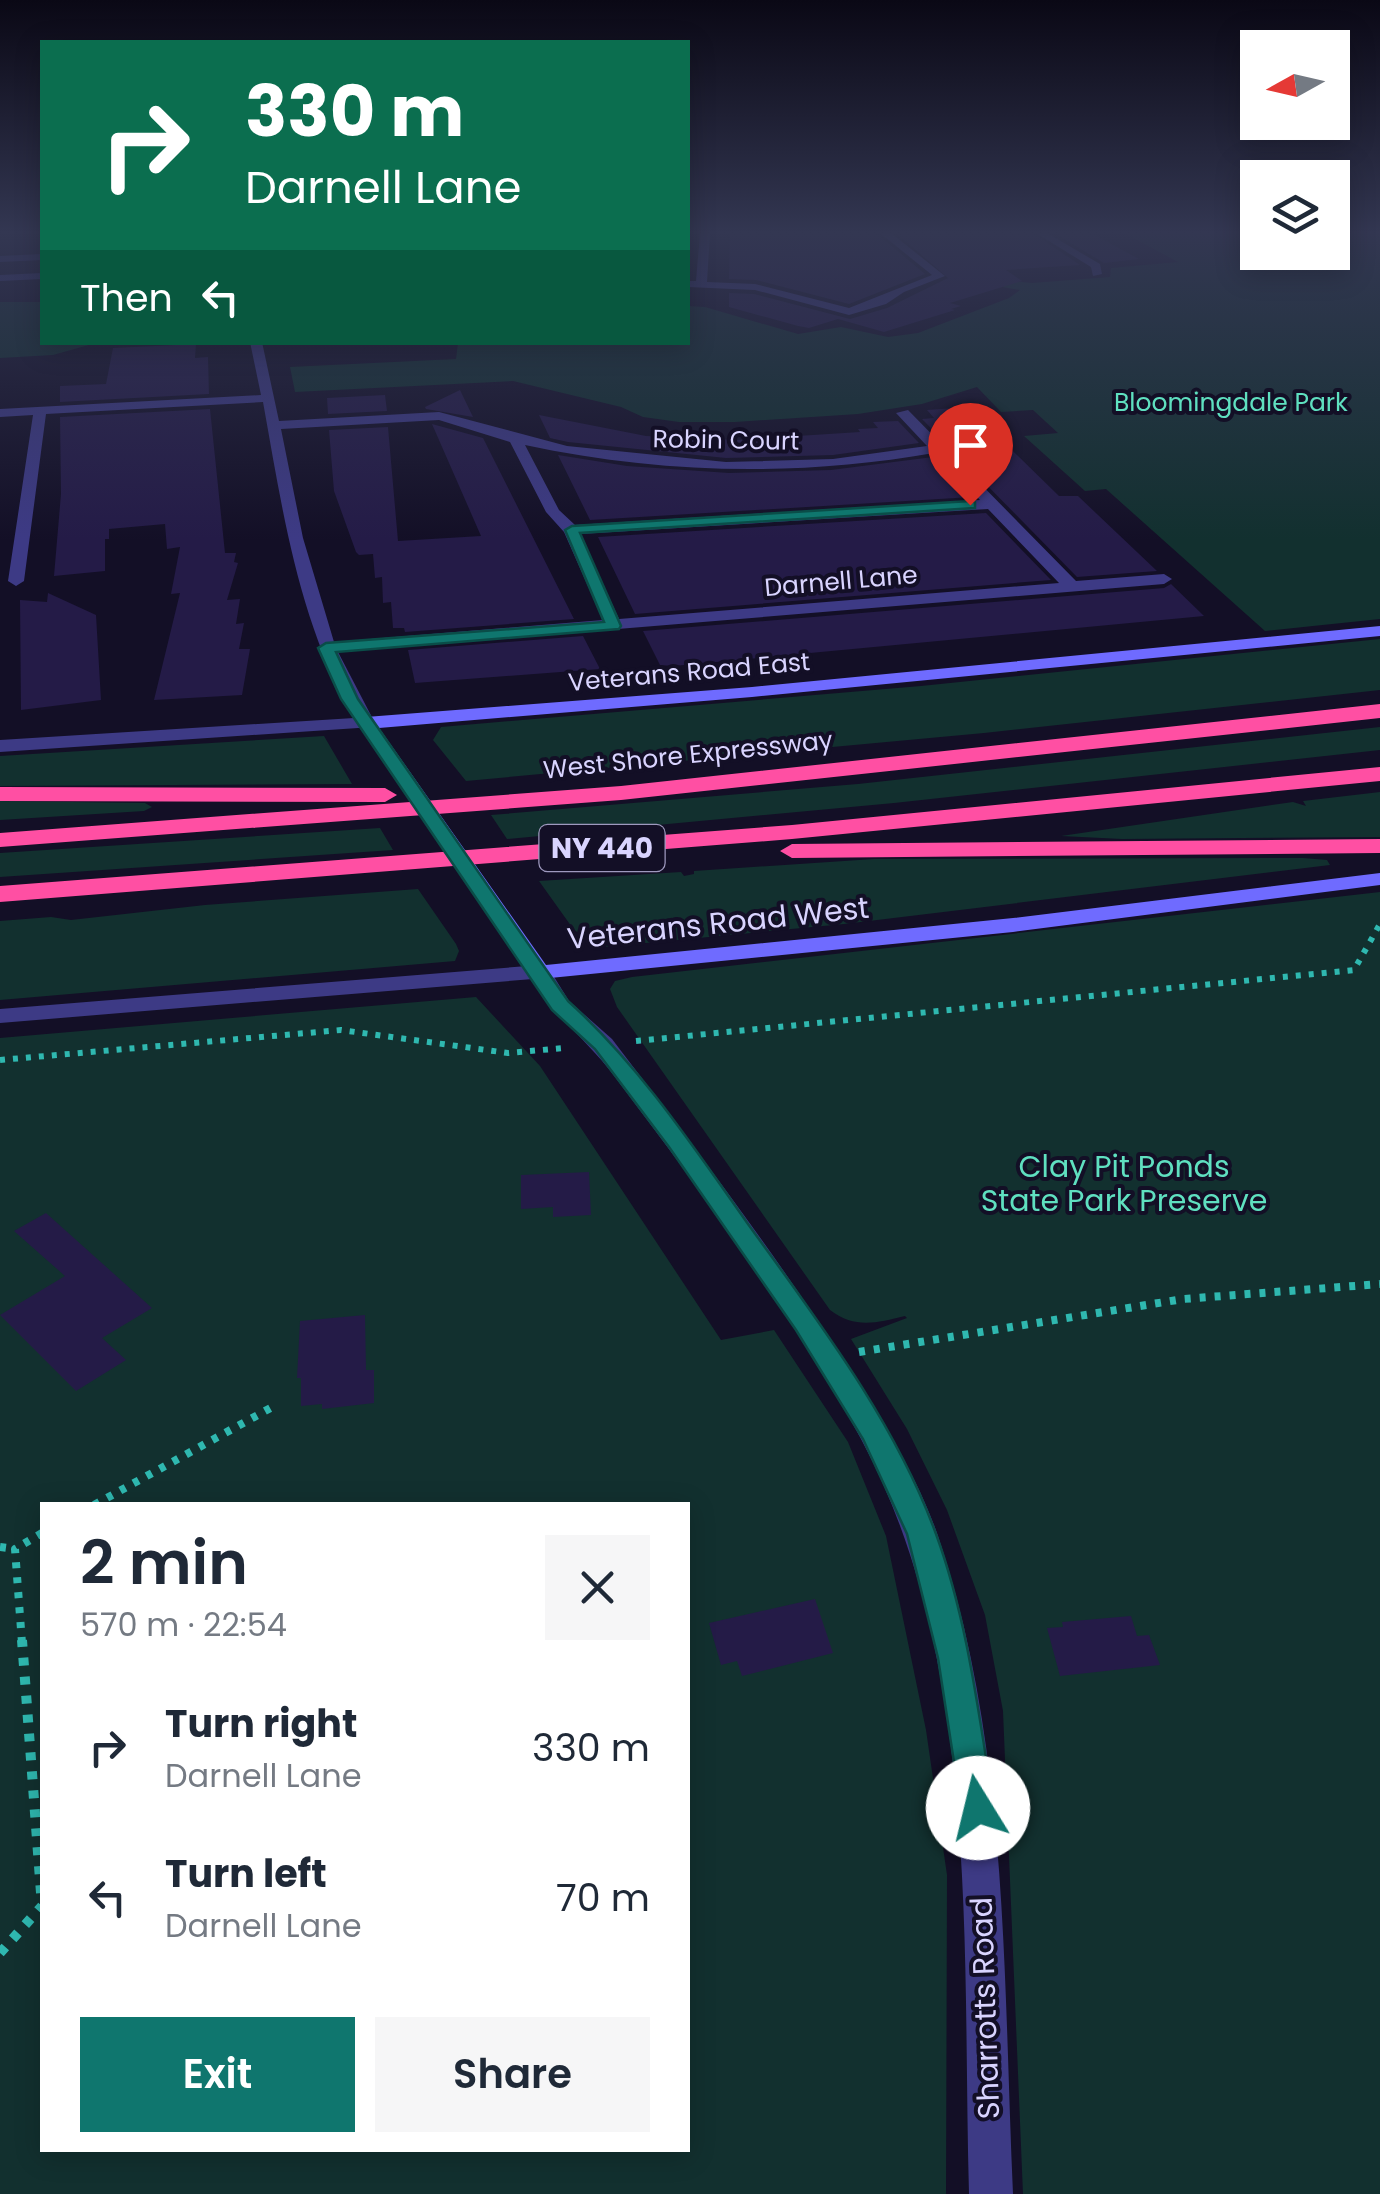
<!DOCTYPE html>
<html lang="en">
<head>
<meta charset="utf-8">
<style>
	:root { --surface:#fff; --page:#f6f6f7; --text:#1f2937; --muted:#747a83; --accent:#0f766e }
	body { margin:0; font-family:Poppins,sans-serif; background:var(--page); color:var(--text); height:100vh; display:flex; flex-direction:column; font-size:38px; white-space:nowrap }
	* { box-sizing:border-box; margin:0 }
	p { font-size:32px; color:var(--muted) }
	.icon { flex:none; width:55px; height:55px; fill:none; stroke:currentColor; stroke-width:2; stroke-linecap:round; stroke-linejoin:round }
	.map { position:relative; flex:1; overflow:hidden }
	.drawer { position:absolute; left:40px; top:1502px; width:650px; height:650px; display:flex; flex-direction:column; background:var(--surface); border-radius:0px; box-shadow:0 5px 25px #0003 }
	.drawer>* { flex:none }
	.guide { position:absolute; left:40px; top:40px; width:650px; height:305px; border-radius:0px; box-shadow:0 5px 25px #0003; background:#0b6e4f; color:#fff; overflow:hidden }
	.needle { width:65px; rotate:262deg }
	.buttons { position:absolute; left:1240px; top:30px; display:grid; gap:20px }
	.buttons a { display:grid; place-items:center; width:110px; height:110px; border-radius:0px; background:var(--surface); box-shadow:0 5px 25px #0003; font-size:50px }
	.pin { position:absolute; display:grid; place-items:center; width:85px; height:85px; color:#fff; margin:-102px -42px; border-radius:50% 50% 50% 0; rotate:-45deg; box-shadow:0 0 10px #0007 }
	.pin .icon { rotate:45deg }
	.me { position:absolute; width:110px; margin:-55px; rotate:351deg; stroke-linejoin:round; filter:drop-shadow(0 0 8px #0008) }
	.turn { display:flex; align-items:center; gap:35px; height:210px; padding:0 40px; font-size:45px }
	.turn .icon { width:130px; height:130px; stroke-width:2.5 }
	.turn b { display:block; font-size:70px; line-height:85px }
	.then { display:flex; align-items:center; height:95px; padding:0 40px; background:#0003; gap:20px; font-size:38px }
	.round { display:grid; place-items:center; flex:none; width:105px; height:105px; border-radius:0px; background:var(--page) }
	.overview { display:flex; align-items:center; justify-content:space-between; height:170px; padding:0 40px }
	h1 { font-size:60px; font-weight:600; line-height:75px }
	.cta { display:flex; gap:20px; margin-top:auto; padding:20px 40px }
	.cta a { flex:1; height:115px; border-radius:0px; background:var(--accent); color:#fff; font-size:40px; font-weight:600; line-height:115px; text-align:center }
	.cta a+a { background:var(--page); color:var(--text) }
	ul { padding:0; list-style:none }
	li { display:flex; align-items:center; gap:30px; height:150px; padding:0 40px }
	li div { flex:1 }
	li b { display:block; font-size:38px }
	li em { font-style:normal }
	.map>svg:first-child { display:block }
	.green { fill:#12302f; fill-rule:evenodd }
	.building { fill:#241b47 }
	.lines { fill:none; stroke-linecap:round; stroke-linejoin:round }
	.path-far2 { stroke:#2fb8b0; stroke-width:6; stroke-dasharray:5 8; stroke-linecap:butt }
	.path-far1 { stroke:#2fb8b0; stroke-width:8; stroke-dasharray:6 9; stroke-linecap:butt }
	.path { stroke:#2fb8b0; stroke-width:10; stroke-dasharray:8 11; stroke-linecap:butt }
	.street { fill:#3d3a85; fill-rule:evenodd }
	.secondary { fill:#6f6bff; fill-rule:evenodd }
	.highway { fill:#ff4fa3; fill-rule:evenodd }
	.route { fill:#0f766e; stroke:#0a4d48; stroke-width:2.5 }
	.labels { text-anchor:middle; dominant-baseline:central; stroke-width:8; stroke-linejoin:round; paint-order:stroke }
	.far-park-label { font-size:25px; fill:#5fe0c0; stroke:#130f26 }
	.far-street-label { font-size:25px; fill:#d9d4ff; stroke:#130f26 }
	.shield { fill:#130f26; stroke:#9e99be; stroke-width:2.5 }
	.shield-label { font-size:28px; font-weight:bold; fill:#d9d4ff }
	.street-label { font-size:30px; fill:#d9d4ff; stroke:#130f26 }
	.park-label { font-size:30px; fill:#5fe0c0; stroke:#130f26 }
</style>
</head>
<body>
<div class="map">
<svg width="1380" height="2194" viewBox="0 0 1380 2194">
	<rect width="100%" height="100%" fill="#130f26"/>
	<path class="green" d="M1124,233H1257L1258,252H1332L1333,233H1380V619L1265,631L1106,489L1085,491L1024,436L1058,433L1033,410L1001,412L977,387L922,404L858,414L735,422H679L643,417L621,407L513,381L295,392L290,367L456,359L458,343L688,342V306L705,307L798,334L841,327L888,337L918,333L1009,298L1020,290L1002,287L1010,281L1032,283L1110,277L1111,268L1178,262Z
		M0,302H42V342L96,343L53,355L0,358Z
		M1380,639V690L984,733L466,781L433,740L441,727L921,686Z
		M1380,727V750L894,803L507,839L491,815L858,784Z
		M324,736L352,784L0,786V756Z
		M1380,792V837L1122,839L1061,836L1293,802L1306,806L1303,801Z
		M0,801L145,803L152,807L144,811L0,820Z
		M380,828L393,850L0,877V853Z
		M1303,858L1327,860L1330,865L844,924L593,948L591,940L574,930L539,881L681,872L684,876L694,874V871L874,859Z
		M418,889L456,944L459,951L455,961L0,1000V921L51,917L71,920L205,905Z
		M1380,892V2194H1023L1003,1711L985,1615L947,1510L907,1429L851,1339L907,1318L905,1316C876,1323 855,1329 830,1310L617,1007L610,989L615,981L632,977Z
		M476,997L540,1066L721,1340L774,1330L848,1442L886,1536L926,1730L947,1875L946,2194H0V1038ZM42,1505H688V2150H42Z"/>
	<path class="building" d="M730,233H876L925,274L849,304L756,280L729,279Z
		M896,233H1033L1080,265L1006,270L1022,281L950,303L961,306L951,309L955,310L884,332L838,319L809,328L798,326L729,307V293L754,294L850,319L887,308L948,278Z
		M1054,233H1091L1139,259L1104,263Z
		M196,344L195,358L208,357L209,394L60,402V386L106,384L113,348Z
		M460,390L473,417L426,409L425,407Z
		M385,395L387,411L328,414L327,398Z
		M968,407L1059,496H1078L1157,571L1077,577L922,419L934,418L927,410Z
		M210,409L225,553H236L234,562L238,563L227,600L240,599L236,624L244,623L239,649H250L242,695L154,700L180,593L171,594L180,547L167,549L165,524L109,529V539H105V571L54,576L61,494L60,417Z
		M539,415L646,436L736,440L860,432L858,429L878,428L873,422L898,421L919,443L833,455L726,458L568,442L550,438Z
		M432,424L483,438L574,619L405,632L404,628H393L391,602L383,603L382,577L375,578L373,554L359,555L356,552L334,491L329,430L388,427L398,541L481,536Z
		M558,455L627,466L729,473L831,470L933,457L972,497L590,520Z
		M986,513L1051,580L635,614L598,537Z
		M1171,584L1204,616L673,666L660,665L643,631L1164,588Z
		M48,593L96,615L101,700L21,710L20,600L47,602Z
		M583,636L600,669L415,683L408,650Z
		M589,1172L591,1215L553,1217V1207L521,1209V1175Z
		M46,1213L152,1308L102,1338L126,1360L76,1391L0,1315L65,1276L14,1231Z
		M365,1315L366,1370H374V1403L322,1409V1404L301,1406V1378H297L300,1321Z
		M815,1599L833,1653L742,1676L737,1661L721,1665L709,1623Z
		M1131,1616L1137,1636L1149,1635L1160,1665L1060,1676L1047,1628L1063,1627L1062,1622Z"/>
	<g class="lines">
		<path class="path-far2" d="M636,1041L1354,970L1380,924
			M0,1060L341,1030L508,1053L564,1048"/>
		<path class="path-far1" d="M859,1352L1183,1299L1380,1284
			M94,1505L276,1405
			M0,1547L15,1549
			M22,1643L15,1549L42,1533"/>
		<path class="path" d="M0,1953L42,1906L22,1640"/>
		<path class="street" d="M700,233H710L707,282L755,284L849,308L932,275L880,233H891L945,276L904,292L886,304L849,315L755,290L688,287V281H696Z
			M1036,233H1047L1100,264L1102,274L1093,276L1091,267Z
			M42,254V260L0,262V256Z
			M42,273V279L0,281V275Z
			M250,342H262L279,421L439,412L567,446L726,462L833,459L927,446L896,413L908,410L1076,581L1164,574L1172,579L1164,584L338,652L375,723L373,727L0,752V740L354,718C298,620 283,513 263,402L46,414L24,581L16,586L8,581L33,415L0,417V409L261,395ZM439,420L510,442L546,512L564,532L603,620L334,642L303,538L281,429ZM525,445C662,474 796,477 934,453L980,500L575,525L559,510ZM988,509L1059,583L619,619L580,534Z
			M540,965L548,967L569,1001L612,1039C691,1143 771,1247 841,1357C877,1413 916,1472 938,1536C1009,1747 1003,1974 1013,2194H969C962,1949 981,1661 861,1439C794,1315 700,1190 615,1077C589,1042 555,1017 533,979L0,1023V1009Z"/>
		<path class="secondary" d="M1380,626V636L752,697L379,728L546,965L1013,918L1380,873V885L1013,932L540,979L532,977L357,723L366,717L752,687Z"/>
		<path class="highway" d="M1380,704V718L621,800L0,847V833L621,786Z
			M1380,767V781L792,839L0,902V886L792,825Z
			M0,787L385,788L397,795L385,802L0,801Z
			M1380,839V853L792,858L780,851L792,844Z"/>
	</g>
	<linearGradient id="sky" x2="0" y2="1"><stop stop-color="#0a0815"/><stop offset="0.43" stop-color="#333752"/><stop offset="1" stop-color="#333752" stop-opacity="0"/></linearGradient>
	<rect width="1380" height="540" fill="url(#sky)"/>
	<path class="route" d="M970,501L975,502V508L580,533L621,626L619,629L336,652L358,699L568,1001C639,1065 693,1146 748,1224C818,1321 895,1421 936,1534C968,1621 979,1717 994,1808L989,1819L978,1824L966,1819L961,1808L938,1658L907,1534L863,1439L796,1330L669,1147L595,1049L552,1010L341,699L318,648L326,643L604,622L565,530L572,526Z"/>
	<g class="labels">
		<g class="far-park-label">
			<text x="1231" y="402">Bloomingdale Park</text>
		</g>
		<g class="far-street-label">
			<text transform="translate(726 440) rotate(1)">Robin Court</text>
			<text transform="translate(841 581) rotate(-5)">Darnell Lane</text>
			<text transform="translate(689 672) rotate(-5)">Veterans Road East</text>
			<text transform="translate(688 755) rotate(-6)">West Shore Expressway</text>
		</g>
		<rect class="shield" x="539.5" y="825" width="125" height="46" rx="8"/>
		<g class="shield-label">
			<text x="602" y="848">NY 440</text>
		</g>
		<g class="street-label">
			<text transform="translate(718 923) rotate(-6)">Veterans Road West</text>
			<text transform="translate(985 2008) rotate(-92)">Sharrotts Road</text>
		</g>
		<g class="park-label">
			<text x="1124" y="1166">Clay Pit Ponds<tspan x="1124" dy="34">State Park Preserve</tspan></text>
		</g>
	</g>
</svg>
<div class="buttons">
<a><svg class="needle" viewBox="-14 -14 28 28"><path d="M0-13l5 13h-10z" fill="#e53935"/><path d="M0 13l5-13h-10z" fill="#747a83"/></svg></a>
<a><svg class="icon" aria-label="layers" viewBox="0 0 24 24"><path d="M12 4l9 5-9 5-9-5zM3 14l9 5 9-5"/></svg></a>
</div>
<div class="pin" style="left:970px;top:505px;background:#d93025"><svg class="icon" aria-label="arrive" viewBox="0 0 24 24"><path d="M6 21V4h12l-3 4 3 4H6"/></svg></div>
<svg class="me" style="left:978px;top:1808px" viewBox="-20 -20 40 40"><circle r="19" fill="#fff"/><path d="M0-13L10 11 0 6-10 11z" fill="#0f766e"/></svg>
<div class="guide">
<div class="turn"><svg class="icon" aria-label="right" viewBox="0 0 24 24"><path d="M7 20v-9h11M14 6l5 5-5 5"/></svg><div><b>330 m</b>Darnell Lane</div></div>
<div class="then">Then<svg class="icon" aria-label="left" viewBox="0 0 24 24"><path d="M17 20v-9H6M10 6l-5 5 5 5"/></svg></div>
</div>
<section class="drawer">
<div class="overview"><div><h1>2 min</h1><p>570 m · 22:54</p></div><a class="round"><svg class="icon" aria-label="close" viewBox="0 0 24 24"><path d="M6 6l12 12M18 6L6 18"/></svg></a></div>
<ul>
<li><svg class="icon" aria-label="right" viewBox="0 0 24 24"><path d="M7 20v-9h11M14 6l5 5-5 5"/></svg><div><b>Turn right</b><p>Darnell Lane</p></div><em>330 m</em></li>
<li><svg class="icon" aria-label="left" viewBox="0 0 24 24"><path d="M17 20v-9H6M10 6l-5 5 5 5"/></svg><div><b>Turn left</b><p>Darnell Lane</p></div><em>70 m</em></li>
</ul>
<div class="cta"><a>Exit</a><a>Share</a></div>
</section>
</div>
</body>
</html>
